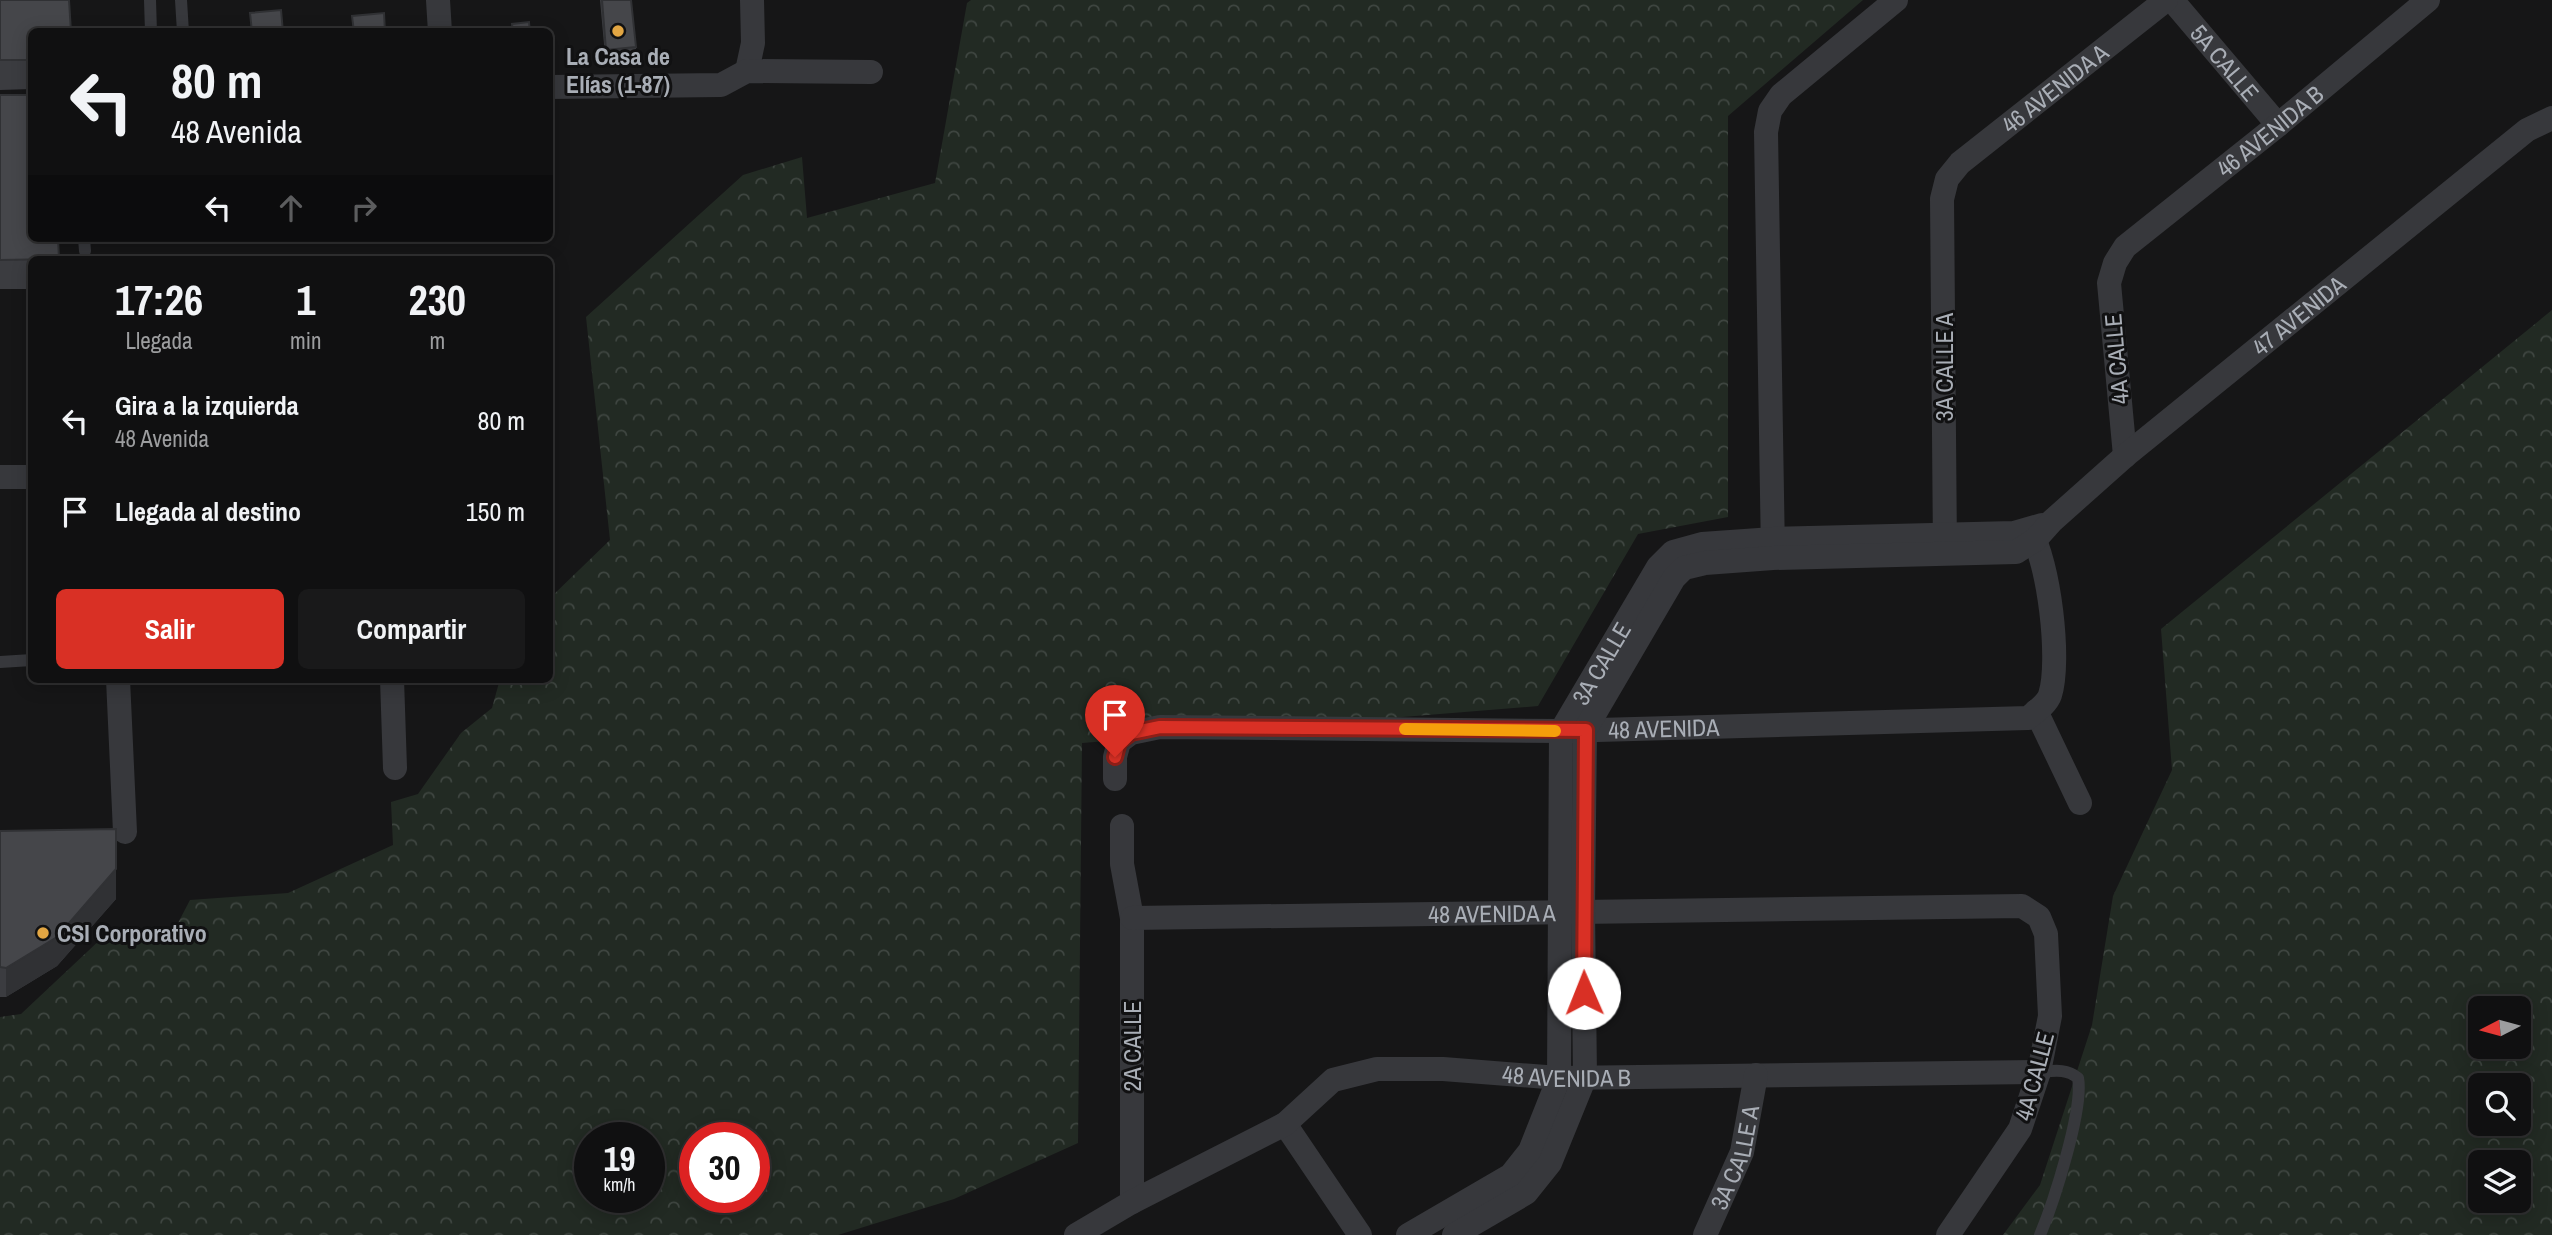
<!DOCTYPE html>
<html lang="es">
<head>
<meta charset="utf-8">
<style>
	:root { --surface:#101011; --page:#19191a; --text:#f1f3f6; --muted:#9c9d9f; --line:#303031; --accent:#d93025 }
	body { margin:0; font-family:"Archivo Narrow",sans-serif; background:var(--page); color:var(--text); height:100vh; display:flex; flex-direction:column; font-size:26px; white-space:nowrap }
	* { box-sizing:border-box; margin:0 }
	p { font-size:23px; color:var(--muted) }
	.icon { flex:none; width:38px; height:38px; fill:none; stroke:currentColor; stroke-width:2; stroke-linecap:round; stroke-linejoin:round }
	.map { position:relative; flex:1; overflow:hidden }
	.drawer { position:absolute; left:28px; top:256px; width:525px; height:427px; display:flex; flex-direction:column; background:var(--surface); border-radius:10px; box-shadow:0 4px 18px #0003,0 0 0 2px var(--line) }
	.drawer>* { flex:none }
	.top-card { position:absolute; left:28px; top:28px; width:525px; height:214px; border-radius:10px; box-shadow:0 4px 18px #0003,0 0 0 2px var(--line); background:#101011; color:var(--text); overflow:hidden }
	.needle { width:46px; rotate:264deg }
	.controls { position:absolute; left:2468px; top:996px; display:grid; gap:14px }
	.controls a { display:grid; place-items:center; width:63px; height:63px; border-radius:10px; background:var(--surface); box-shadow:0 4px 18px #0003,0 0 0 2px var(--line); font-size:35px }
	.speed { position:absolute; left:574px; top:1122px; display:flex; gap:14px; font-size:35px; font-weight:700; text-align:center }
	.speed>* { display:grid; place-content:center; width:91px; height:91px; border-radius:50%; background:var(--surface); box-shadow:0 4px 18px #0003,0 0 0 2px var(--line); line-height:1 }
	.speed small { font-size:18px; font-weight:400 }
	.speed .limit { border:10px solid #d22; background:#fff; color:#111 }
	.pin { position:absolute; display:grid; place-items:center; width:60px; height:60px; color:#fff; margin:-72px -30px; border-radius:50% 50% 50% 0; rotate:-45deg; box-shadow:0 0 7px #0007 }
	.pin .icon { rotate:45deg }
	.me { position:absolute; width:77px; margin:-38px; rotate:359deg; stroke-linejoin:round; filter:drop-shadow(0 0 5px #0008) }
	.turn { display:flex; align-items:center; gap:24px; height:147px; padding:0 28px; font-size:32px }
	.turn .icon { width:91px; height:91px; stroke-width:2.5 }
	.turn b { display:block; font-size:49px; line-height:60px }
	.lanes { display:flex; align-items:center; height:66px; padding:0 28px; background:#0003; justify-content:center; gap:35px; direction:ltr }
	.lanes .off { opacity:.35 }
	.eta { display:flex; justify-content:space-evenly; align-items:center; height:119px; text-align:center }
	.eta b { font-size:42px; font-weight:800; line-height:49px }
	.primary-button { display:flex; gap:14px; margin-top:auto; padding:14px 28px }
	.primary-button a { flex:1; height:80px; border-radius:10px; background:var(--accent); color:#fff; font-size:28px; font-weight:800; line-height:80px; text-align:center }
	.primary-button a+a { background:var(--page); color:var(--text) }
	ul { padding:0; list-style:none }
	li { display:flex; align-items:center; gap:21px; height:91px; padding:0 28px }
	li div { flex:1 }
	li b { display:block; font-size:26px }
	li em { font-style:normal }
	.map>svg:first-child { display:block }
	.forest { fill:url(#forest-crowns); fill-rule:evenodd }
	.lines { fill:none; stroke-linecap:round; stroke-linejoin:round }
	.service { stroke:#37383c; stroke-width:12 }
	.minor { stroke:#37383c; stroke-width:24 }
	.wall { fill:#3b3c40 }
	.shaded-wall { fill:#303134 }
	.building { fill:#45464a; stroke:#303134; stroke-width:2 }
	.route-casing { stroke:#8d1f18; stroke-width:18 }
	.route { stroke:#d93025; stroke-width:12 }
	.slow { stroke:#f59e0b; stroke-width:12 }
	.poi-dot { fill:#e2a643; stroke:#111112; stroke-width:2.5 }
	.labels { text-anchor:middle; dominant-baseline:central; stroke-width:6; stroke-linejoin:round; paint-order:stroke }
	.poi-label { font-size:24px; font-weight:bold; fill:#a9aeb6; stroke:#111112 }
	.street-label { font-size:24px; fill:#a9aeb6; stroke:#111112 }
</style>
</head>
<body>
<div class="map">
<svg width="2552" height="1235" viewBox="0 0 2552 1235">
	<defs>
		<pattern id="forest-crowns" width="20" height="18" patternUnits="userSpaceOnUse" patternTransform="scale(1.75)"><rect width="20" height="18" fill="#222a23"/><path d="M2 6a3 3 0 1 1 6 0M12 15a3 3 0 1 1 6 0" fill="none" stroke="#3f4641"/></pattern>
	</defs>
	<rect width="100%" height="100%" fill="#161617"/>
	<path class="forest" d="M971,0H1863L1728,116V517L1638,534L1538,706L1082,743L1078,1143L954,1199L838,1235H0V1017L21,1014L104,936L167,944L190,900L288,893L393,845L391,802L418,794L461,733L492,708L500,679H550V598L610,540L586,317L743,175L802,157L807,218L935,183L967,3ZM590,1138H649V1197H590ZM695,1138H754V1197H695Z
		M2552,310V1235H2003L2040,1185L2092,1025L2113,896L2172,770L2161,629ZM2480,1008H2518V1046H2480ZM2480,1085H2518V1124H2480ZM2480,1162H2518V1200H2480Z"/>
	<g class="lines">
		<path class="service" d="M150,0L151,32
			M181,0L183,32
			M84,238L85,251
			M0,662L32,660
			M2039,1072C2053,1071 2066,1068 2078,1078C2084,1109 2053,1204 2040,1235"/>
		<g class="minor">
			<path d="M438,0L440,32"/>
			<path id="s1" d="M2172,0L2278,125"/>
			<path d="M747,71L753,43L752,0"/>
			<path d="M550,87L721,85L747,71L871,72"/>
			<path id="s2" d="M2125,456L2109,283L2115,263L2125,247L2278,125L2428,0"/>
			<path d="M0,477H32"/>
			<path id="s3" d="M1945,551L1942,199L1947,179L1960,163L2166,0"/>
			<path d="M1773,554L1766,132L1770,111L1781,95L1896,0"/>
			<path d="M118,679L125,832"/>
			<path d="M392,679L395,768"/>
			<path d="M2036,711L2080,803"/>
			<path id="s4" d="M1115,779V757L1119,742L1131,733L1160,727L1561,731L2028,718C2035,712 2047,704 2050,695C2061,661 2049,561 2030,531"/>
			<path d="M1122,826V864L1132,918V1202"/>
			<path id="s5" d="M1132,918L2022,906L2039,917L2046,934L2050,1016L2039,1072L2020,1129L1948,1235"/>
			<path d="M1285,1124L1360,1235"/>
			<path id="s6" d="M1076,1235L1132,1202L1285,1124L1333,1080L1377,1069H1443L1559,1078L2039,1072"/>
			<path id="s7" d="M1408,1235L1511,1175L1530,1151L1559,1078L1561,731L1658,567L1673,552L1702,544L1773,539L2014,533L2042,525"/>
			<path id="s8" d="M1454,1235L1526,1193L1550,1163L1585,1077L1583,910L1585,730L1674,578L1684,568L1705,563L1773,558L2016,552L2035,540L2052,521L2125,456L2527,130L2552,118"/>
			<path id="s9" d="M1705,1235L1742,1152L1756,1075"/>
		</g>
	</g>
	<path class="wall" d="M0,0L32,32V89L0,90Z
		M600,0H631L636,47V62L606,66Z
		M0,95L32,259V289H0Z
		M0,831L116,899L57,966L6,997H0Z"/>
	<path class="shaded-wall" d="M116,829V899L57,966L6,997V968Z"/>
	<path class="building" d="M0,0H69L71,32H32V60H0Z
		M602,0H631L636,47L606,50Z
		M281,10L283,32H252L250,13Z
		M384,13L385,32H354L352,16Z
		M529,22L530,32H513L512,24Z
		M0,95H32V238H58L59,259L0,260Z
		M116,829V869L57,937L6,968L0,967V831Z"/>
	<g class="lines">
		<g class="route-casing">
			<path id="route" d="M1115,757L1119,742L1131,733L1160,727L1586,730L1584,993"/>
		</g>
		<use href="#route" class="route"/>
		<path class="slow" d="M1405,729L1555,731"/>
	</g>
	<g class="poi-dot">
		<circle cx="618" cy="31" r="7"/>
		<circle cx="43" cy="933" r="7"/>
	</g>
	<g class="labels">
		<g class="poi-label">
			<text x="618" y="56">La Casa de<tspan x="618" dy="28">Elías (1-87)</tspan></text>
			<text x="57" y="933" text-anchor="start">CSI Corporativo</text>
		</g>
		<g class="street-label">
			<text stroke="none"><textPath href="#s1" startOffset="82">5A CALLE</textPath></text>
			<text stroke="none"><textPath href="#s3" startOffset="514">46 AVENIDA A</textPath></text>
			<text stroke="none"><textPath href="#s2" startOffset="399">46 AVENIDA B</textPath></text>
			<text stroke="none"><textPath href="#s8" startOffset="1454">47 AVENIDA</textPath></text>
			<text transform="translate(2116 359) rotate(-95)">4A CALLE</text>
			<text transform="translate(1944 367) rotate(-90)">3A CALLE A</text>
			<text stroke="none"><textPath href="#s7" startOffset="654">3A CALLE</textPath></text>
			<text stroke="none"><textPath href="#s4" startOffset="586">48 AVENIDA</textPath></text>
			<text stroke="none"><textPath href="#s5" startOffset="360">48 AVENIDA A</textPath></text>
			<text transform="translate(1132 1046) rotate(-90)">2A CALLE</text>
			<text stroke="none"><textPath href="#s6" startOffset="537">48 AVENIDA B</textPath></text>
			<text transform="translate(2034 1076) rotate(-75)">4A CALLE</text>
			<text stroke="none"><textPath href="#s9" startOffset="84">3A CALLE A</textPath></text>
		</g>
	</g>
</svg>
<div class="controls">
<a><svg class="needle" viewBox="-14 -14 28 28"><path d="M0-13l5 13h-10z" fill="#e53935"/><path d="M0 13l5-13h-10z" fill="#9c9d9f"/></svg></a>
<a><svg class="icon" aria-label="search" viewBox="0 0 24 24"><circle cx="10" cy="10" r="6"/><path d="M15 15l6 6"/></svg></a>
<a><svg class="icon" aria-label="layers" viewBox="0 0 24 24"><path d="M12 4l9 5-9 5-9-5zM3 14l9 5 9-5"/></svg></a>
</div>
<div class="speed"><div>19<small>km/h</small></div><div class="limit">30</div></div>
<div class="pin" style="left:1115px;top:757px;background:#d93025"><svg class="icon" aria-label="arrive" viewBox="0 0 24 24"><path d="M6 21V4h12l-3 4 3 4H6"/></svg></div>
<svg class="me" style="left:1584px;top:993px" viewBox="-20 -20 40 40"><circle r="19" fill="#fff"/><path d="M0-13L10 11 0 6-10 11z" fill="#d93025"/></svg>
<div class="top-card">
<div class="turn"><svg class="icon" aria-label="left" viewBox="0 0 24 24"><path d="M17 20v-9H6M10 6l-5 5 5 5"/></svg><div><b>80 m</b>48 Avenida</div></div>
<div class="lanes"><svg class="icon" aria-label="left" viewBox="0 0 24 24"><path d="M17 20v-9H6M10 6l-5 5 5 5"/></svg><svg class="icon off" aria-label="ahead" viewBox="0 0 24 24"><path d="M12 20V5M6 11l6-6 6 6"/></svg><svg class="icon off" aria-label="right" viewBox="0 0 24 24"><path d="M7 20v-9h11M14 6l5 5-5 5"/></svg></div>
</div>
<section class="drawer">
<div class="eta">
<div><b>17:26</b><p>Llegada</p></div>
<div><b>1</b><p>min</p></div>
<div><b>230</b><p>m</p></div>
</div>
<ul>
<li><svg class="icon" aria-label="left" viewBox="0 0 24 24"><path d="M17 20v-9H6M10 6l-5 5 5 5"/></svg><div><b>Gira a la izquierda</b><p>48 Avenida</p></div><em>80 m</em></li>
<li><svg class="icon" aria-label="arrive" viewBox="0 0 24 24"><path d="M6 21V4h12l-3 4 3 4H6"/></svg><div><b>Llegada al destino</b></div><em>150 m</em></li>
</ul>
<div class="primary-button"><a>Salir</a><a>Compartir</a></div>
</section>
</div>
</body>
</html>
